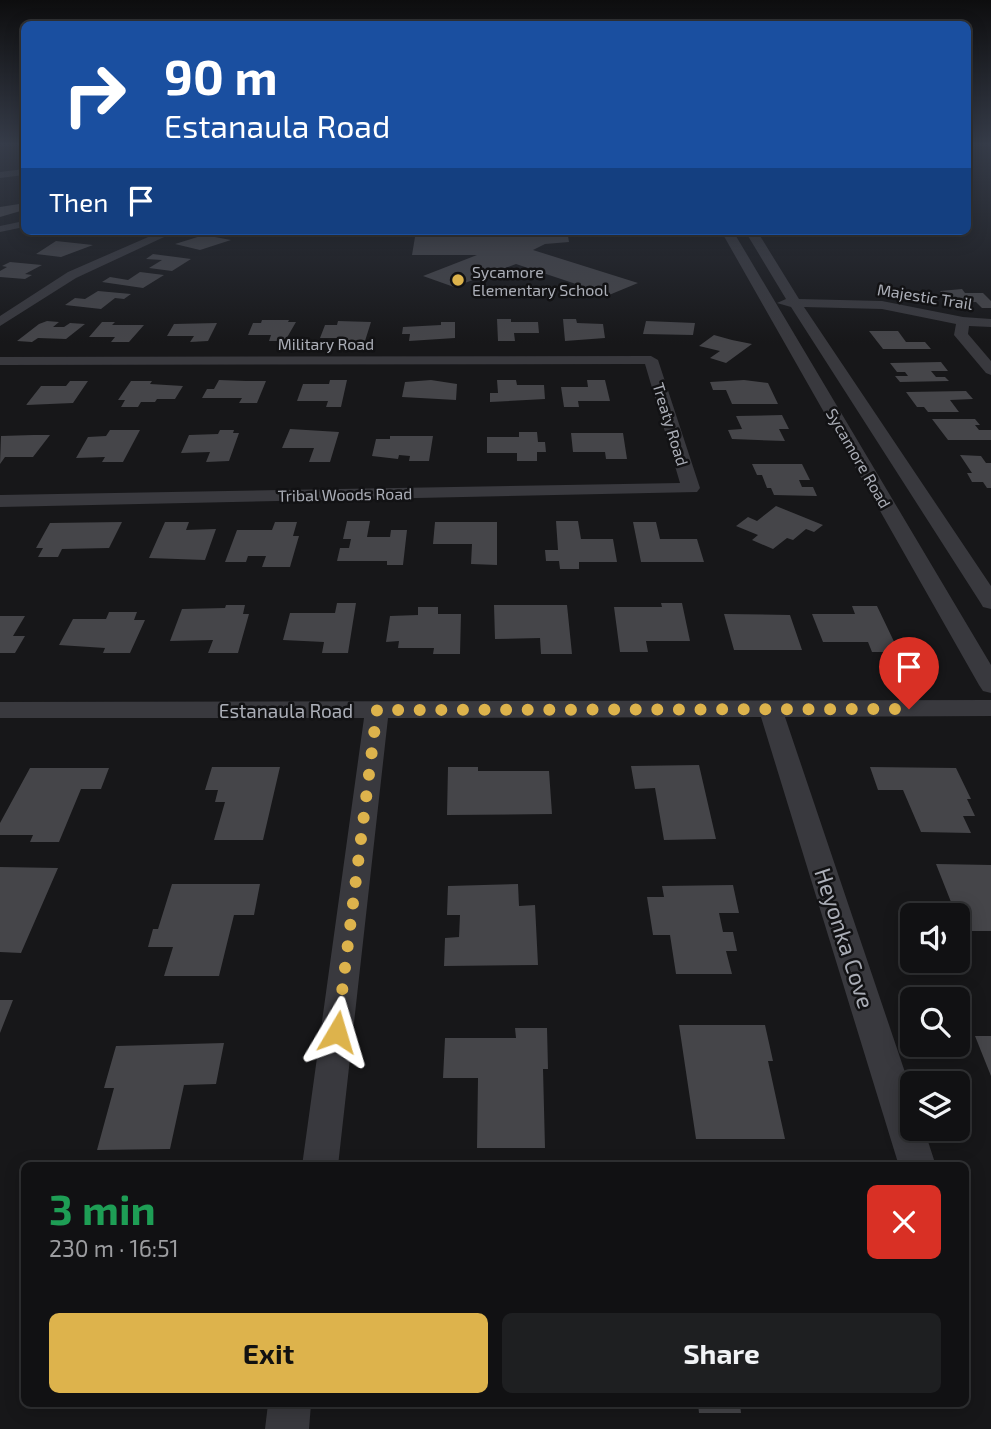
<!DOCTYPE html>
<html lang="en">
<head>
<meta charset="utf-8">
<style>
	:root { --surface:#111113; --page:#1e1f21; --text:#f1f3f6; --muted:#9c9da0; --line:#303133; --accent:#ddb34c }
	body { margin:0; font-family:"Exo 2",sans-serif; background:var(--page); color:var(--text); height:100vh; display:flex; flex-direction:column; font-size:26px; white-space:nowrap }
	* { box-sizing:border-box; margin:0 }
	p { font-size:23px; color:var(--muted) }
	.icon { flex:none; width:38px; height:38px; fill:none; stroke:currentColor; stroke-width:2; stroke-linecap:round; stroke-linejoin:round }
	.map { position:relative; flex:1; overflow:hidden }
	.drawer { position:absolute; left:21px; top:1162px; width:948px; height:245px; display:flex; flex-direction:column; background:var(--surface); border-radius:10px; box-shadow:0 4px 18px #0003,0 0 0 2px var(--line) }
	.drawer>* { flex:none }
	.guide { position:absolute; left:21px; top:21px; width:950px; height:214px; border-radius:10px; box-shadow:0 4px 18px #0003,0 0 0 2px var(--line); background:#1a4fa0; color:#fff; overflow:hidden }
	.tools { position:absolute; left:900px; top:903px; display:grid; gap:14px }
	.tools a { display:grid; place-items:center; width:70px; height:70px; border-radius:10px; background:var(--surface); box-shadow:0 4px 18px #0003,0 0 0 2px var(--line); font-size:35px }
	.pin { position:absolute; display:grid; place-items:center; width:60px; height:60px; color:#fff; margin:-72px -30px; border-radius:50% 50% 50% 0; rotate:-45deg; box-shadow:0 0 7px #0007 }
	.pin .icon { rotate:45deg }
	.me { position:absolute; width:77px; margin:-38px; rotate:7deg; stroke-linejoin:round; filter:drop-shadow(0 0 5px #0008) }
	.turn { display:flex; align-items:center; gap:24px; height:147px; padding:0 28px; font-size:32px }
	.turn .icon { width:91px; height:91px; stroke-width:2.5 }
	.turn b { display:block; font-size:49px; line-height:60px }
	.then { display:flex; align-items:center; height:66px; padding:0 28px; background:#0003; gap:14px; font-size:26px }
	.round { display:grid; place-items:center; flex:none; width:74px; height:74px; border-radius:10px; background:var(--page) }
	.headline { display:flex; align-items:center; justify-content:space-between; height:119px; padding:0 28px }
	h1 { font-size:42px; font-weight:700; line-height:52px; color:#1e9e55 }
	.action { display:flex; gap:14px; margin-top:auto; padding:14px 28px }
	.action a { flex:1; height:80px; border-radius:10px; background:var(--accent); color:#111; font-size:28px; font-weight:700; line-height:80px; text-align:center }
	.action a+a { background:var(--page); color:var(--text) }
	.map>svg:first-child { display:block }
	.building { fill:#454549 }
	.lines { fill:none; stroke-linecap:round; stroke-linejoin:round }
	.minor { fill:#39393e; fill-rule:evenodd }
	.route { stroke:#ddb34c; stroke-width:12; stroke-dasharray:0 21.6 }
	.poi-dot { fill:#ddb34c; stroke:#121214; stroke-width:2.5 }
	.labels { text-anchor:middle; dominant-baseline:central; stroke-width:5; stroke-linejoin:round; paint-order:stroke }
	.far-poi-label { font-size:16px; fill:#abaeb7; stroke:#121214; text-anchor:start }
	.far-street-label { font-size:16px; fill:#abaeb7; stroke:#121214 }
	.street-label { font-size:19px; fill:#abaeb7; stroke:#121214 }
	.near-street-label { font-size:23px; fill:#abaeb7; stroke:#121214 }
</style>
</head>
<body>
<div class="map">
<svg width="991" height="1429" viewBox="0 0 991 1429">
	<rect width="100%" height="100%" fill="#171719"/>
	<path class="building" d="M19,204L24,210L0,217V207Z
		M416,231H540L543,234H561L568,236L569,242L545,244L533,250L638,283L609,295L516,264L454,287L423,276L477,255H412Z
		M204,235L231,240L200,250L175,244Z
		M56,241L93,245L61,257L36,254Z
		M153,254L191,259L172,271L149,268L162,260L146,259Z
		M10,262L42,265L25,274L32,275L25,279L0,277V271L7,267L2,266Z
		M140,272L164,275L143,288L102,282L110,277L128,280Z
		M962,289L965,293H983L991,301V308H982L976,302L952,303L940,291Z
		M98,291L131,294L124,299L115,298L101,309L65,305L75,298L85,299Z
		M497,319H511V322H538L539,333H514L515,341H498Z
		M563,319H576L577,323L603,324L605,338L565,341Z
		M262,320H289L288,322H296L285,341H269L271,335H248L253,323H261Z
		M47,321L59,322L53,327H64L70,323L85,324L66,339L38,338L32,342L17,341L39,324Z
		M338,321L371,322L365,341H346L348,338H320L325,325H337Z
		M646,321L695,323L693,335L643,334Z
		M102,322H115L112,325H144L129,342H111L115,337H89Z
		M441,322H455V338L409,341L410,334H402L403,327L441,325Z
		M217,323L208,341L190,342L194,336H167L174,324Z
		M869,331H898L906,342H925L931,349H883Z
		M714,335L732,340L752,344L726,363L710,358L720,351L699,346Z
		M941,362L948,371H931L936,377H945L949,381L900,382L895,376H908L905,372H897L890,363Z
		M219,380L246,381H266L257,403H239L242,398H202L207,389H214Z
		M330,380H347L341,407H326L328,401H297L303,384H329Z
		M431,380L457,384L456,400L402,397L405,382Z
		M497,380H516L517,385H544L545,399L490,402V393H498Z
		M587,380H605L610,401H578L579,407H564L561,387H588Z
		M744,380L768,383L778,404H732L726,390H713L710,382Z
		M70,381H88L73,403L26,405L41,386H66Z
		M131,381H152L150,384L183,386L175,399H157L155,402H141L138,407H121L125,400H118Z
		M966,391L973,399L950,400L959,412H928L924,407H917L906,392Z
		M782,415L789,429H779L785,441L732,439L728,430L742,429L736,416Z
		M932,419H975L980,425H975L979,430H991V440H948Z
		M290,429L339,432L330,462H309L314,448H282Z
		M110,430H140L123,462H102L105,457L76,458L88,437L106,436Z
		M220,430H234L233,433H239L229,461L206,462L210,452L181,453L189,435L218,434Z
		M519,432H537L538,442H545L546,452H537V461H517V453H487V437H519Z
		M571,433H623L627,459H606L605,452H573Z
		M33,435H50L33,457H5L0,464L1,436Z
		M390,436H433L429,461H409L410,456L399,455L398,459L372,456L376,439H390Z
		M960,455L981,456L986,463H991V488H987L983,482H972L967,473H972Z
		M752,464H802L810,480H799L802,487H813L817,496L774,495L771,488H767L762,475H757Z
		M776,506L823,525L814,532L806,529L793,540L787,538L773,549L752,540L758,535L736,526L748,517L757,521Z
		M347,521H370L367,537H390L391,530H407L403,565H387V561H337L340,548H349L351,539H343Z
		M556,521H578L581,539H613L617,562H579V569H560L559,561H546L545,550H558Z
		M122,522L109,548L62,549L58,557H38L43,548H36L50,523Z
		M165,522H189L186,530L216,529L205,560L149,558Z
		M275,522H297L293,536H299L290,567H262L266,556H248L246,562H225L237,530H272Z
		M435,522H497V565L471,564L472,544H433Z
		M633,522H656L660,539H697L704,562H641Z
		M337,603H356L348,653H322L324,642L283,640L290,613H335Z
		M661,603H682L690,641H646L648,652H620L614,607H662Z
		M226,605H245L243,614H249L238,653H208L213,640L170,641L182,609L225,608Z
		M494,605H567L572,654H541L540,638L495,639Z
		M852,606H877L899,652H872L868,642H823L812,614H855Z
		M418,607H438V614H461L460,654H433L434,648H398L399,641L386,642L390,616L418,615Z
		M109,612H137L134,620H145L130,653H103L105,648L59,645L73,619H106Z
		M724,614L790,615L802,650H734Z
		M0,616H25L13,636H25L15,653H0Z
		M699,765L716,839L664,840L655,788L635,789L631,766Z
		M212,767H280L263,840H214L225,802H215L218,790H205Z
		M448,767H478V771H549L552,814L447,815Z
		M870,767L956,768L971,799H967L975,816H963L971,833L921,832L903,790H878Z
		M30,768H109L101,789H81L59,842H30L33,835H0V823Z
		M936,864L991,865V931H957V915H930L925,901L951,902Z
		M0,867L58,868L21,953L0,952Z
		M172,884H260L254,915H234L219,976H164L173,947H148L153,929H158Z
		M518,884L519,906L535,905L538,965L444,966L445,938L459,937L460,915H447L448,886Z
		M733,885L739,913H719L723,932H733L737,951H726L732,974H676L670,935H653L647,897H664L662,886Z
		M0,1000H13L0,1033Z
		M679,1025H765L773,1061H768L785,1139H696Z
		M515,1028H547L548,1069H543L545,1148H477L478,1078H443L445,1038H516Z
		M975,1036H991V1076Z
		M224,1043L216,1084L184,1085L170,1149L97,1150L114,1088H104L116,1046Z
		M698,1404H740L741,1413H699Z"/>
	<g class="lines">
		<path class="minor" d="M24,169V175L0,178V172Z
			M24,221V227L0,232V226Z
			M162,231H177L76,278L0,326V316L68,272Z
			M721,231H733L991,665V693L983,691L979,685Z
			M745,231H757L799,299L882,301L963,317L991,319V327L969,326L968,334L991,361V375L986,373L954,335L956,324L882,309L804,307L991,586V609L983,607L980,602L791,307L777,303L786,299Z
			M651,356L658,360L700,488L697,492L0,507V495L680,483L645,364L0,365V357Z
			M991,700V716L785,717L912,1093V1129H924L936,1166H899L761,717L388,718L338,1166H302L364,718H0V702Z
			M268,1404H311L309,1429H265Z"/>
	</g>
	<linearGradient id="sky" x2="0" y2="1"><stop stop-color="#0d0d0e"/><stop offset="0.42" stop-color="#363c49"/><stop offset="1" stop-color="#363c49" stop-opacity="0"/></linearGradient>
	<rect width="991" height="343" fill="url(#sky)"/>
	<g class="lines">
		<path class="route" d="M337,1032L377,710L909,709"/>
	</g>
	<circle class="poi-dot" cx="458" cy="280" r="7"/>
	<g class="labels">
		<g class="far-poi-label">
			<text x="472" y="271">Sycamore<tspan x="472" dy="18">Elementary School</tspan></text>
		</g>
		<g class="far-street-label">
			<text transform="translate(925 296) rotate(9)">Majestic Trail</text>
			<text x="326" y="343">Military Road</text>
			<text transform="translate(671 424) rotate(73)">Treaty Road</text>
			<text transform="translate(859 458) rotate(60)">Sycamore Road</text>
			<text transform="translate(345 494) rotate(-1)">Tribal Woods Road</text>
		</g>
		<g class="street-label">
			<text x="286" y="710">Estanaula Road</text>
		</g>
		<g class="near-street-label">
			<text transform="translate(845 938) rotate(72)">Heyonka Cove</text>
		</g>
	</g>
</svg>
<div class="tools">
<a><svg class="icon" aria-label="sound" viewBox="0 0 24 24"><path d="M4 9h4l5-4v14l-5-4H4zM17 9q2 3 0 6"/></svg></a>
<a><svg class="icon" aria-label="search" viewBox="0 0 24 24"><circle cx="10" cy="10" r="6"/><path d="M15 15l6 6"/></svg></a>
<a><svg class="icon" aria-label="layers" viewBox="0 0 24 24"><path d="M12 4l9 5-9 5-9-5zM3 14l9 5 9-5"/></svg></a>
</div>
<div class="pin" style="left:909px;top:709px;background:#d93025"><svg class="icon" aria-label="arrive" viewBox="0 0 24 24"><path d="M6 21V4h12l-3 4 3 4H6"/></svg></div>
<svg class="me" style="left:337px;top:1032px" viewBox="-20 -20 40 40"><path d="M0-17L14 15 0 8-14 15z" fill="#ddb34c" stroke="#fff" stroke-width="4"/></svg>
<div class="guide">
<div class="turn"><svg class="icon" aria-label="right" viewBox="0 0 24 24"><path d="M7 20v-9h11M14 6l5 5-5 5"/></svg><div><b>90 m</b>Estanaula Road</div></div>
<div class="then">Then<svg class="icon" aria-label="arrive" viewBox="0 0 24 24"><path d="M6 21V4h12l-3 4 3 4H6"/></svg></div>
</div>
<section class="drawer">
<div class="headline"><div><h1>3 min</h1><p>230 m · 16:51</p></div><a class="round" style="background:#d93025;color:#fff"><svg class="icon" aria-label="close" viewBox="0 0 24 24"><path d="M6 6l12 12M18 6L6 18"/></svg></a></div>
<div class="action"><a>Exit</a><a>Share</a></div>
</section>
</div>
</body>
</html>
